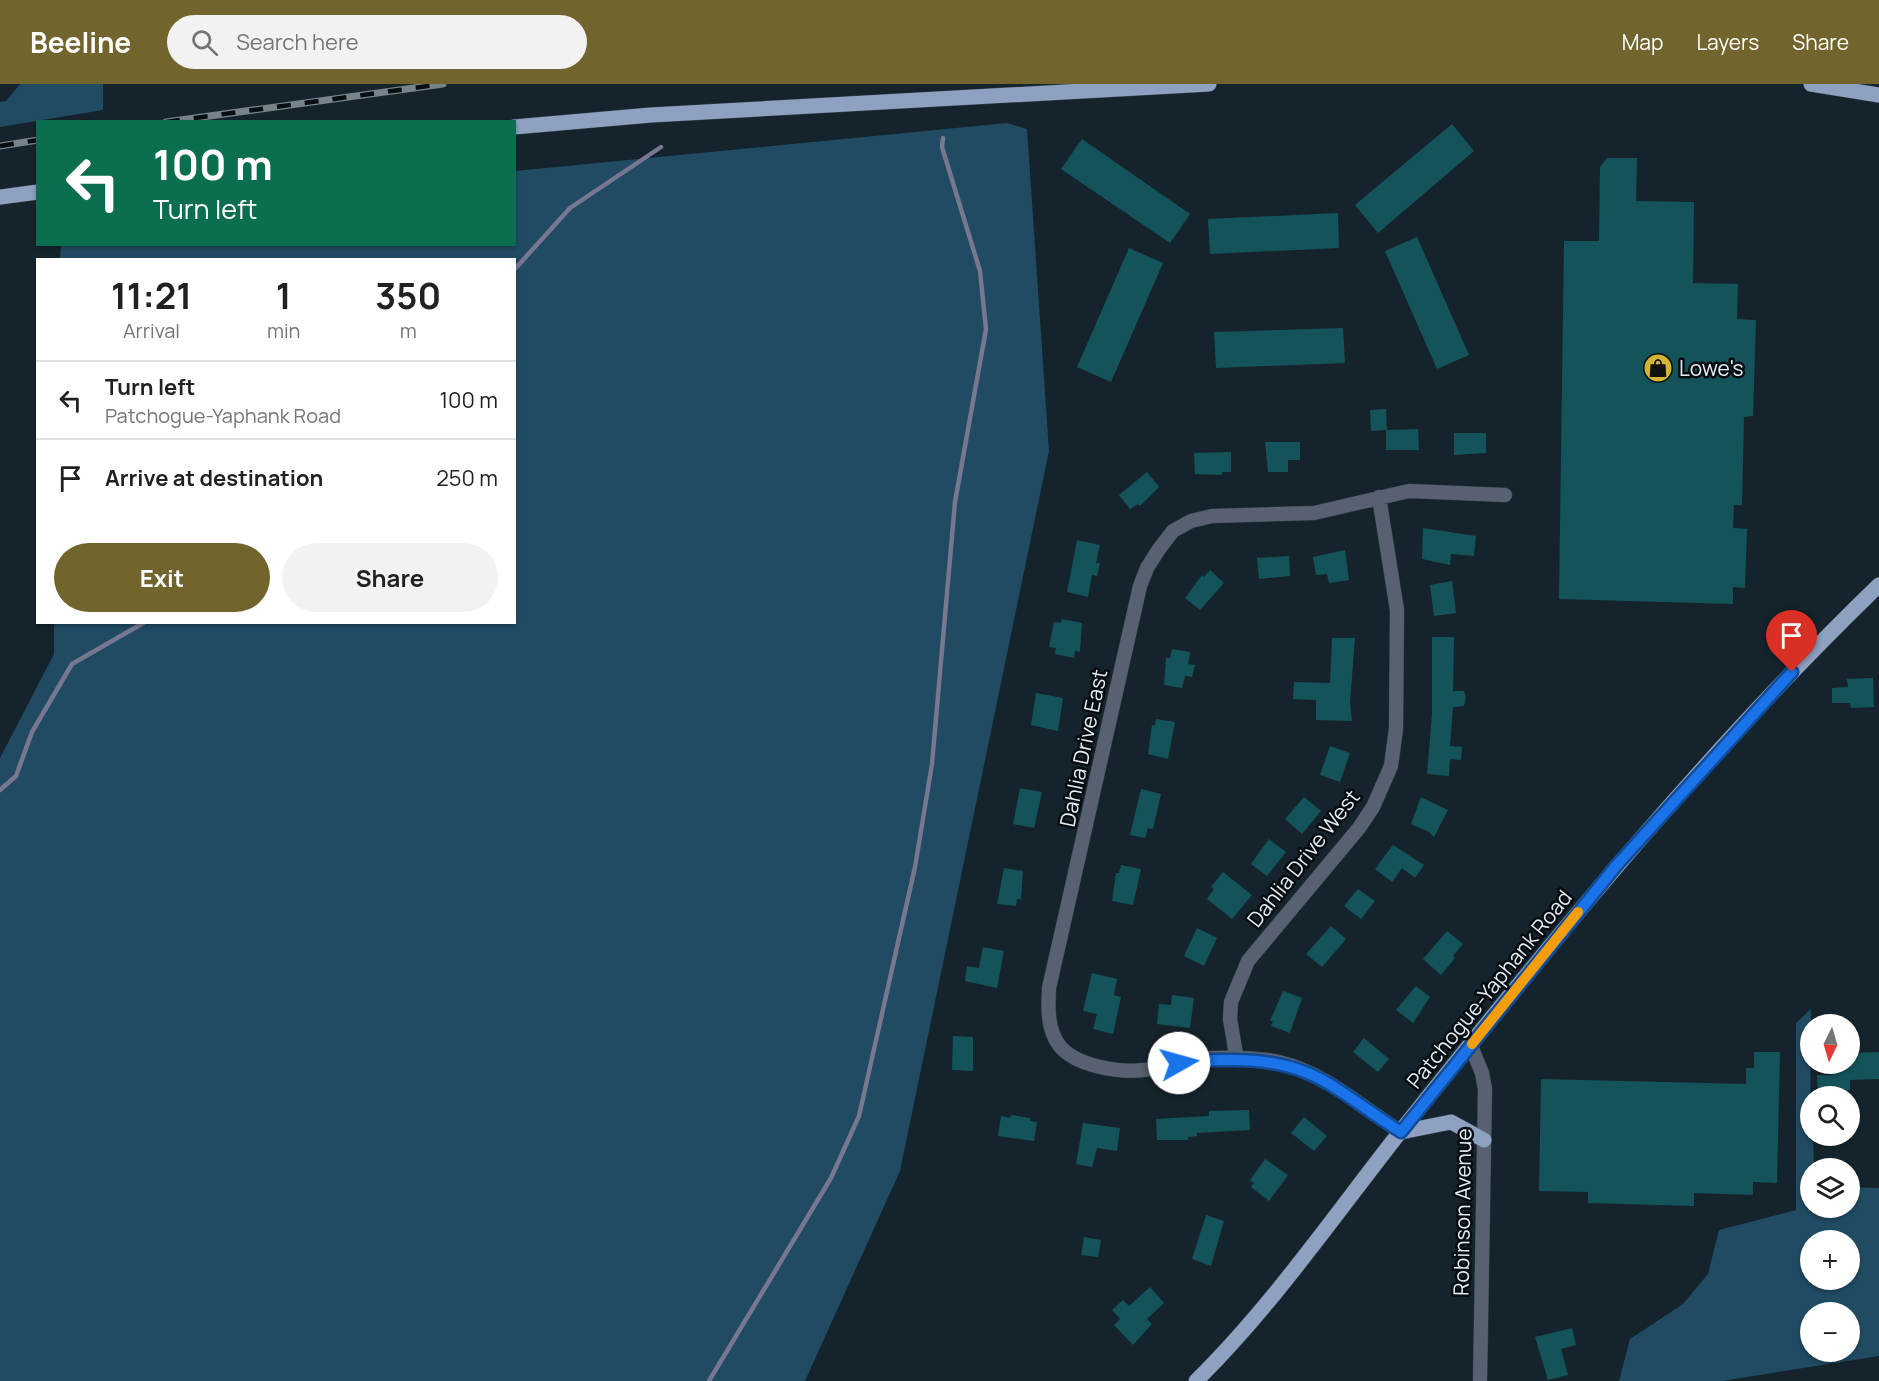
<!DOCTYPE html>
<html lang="en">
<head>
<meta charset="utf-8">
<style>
	:root { --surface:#fff; --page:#f2f2f2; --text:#202124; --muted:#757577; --line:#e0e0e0; --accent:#71642c }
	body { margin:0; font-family:Manrope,sans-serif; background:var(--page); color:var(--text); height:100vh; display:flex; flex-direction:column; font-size:22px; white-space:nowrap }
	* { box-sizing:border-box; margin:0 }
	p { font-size:20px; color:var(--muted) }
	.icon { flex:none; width:33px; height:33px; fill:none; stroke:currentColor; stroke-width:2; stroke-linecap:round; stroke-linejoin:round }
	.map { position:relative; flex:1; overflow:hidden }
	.side { position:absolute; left:36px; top:174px; width:480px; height:366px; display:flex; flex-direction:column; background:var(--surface); border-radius:0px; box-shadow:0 2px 4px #0004 }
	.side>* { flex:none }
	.guide { position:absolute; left:36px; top:36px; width:480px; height:126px; border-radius:0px; box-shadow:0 2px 4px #0004; background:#0b6e4f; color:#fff; overflow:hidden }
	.needle { width:39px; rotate:185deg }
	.buttons { position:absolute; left:1800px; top:930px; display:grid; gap:12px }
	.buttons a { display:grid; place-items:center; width:60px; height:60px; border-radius:50%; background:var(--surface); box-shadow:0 2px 4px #0004; font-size:30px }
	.pin { position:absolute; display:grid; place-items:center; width:51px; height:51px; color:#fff; margin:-62px -26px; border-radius:50% 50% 50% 0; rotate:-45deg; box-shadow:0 0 6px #0007 }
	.pin .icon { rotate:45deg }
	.me { position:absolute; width:66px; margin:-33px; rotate:83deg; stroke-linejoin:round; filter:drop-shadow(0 0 4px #0008) }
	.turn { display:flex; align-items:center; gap:21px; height:126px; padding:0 18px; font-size:27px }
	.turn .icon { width:78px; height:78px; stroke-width:2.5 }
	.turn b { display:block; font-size:42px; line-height:51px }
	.eta { display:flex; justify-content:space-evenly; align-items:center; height:102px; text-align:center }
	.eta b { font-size:36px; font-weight:700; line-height:42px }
	.button { display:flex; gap:12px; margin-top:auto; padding:12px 18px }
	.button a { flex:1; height:69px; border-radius:36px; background:var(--accent); color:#fff; font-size:24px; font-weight:700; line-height:69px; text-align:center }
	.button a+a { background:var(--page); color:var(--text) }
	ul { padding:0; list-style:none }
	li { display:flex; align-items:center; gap:18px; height:78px; padding:0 18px; border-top:2px solid var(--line) }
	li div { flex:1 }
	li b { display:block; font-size:22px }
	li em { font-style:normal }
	header { display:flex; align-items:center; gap:36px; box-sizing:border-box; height:84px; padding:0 30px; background:var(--accent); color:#fff }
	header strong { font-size:28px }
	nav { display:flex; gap:33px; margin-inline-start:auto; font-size:21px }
	.search { width:420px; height:54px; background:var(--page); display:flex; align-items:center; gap:15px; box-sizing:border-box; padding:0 21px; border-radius:33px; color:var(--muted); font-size:22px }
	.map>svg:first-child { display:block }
	.forest { fill:#204b62; fill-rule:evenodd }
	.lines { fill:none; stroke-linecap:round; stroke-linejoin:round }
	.stream { stroke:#777792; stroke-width:4.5 }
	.building { fill:#15535a }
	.minor-casing { stroke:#324048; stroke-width:15 }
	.primary-casing { stroke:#324048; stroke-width:16 }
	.minor { stroke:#586171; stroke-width:14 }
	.primary { stroke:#8ea1c1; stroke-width:15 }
	.rail-casing { stroke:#77848b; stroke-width:7 }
	.rail { stroke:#060c10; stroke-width:4.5; stroke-dasharray:14; stroke-linecap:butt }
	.route-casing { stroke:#114b97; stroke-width:15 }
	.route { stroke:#1a73e8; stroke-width:10 }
	.slow { stroke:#f59e0b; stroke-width:10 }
	.labels { text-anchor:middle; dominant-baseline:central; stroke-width:5; stroke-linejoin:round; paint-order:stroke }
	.poi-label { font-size:21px; fill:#e4edf3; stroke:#060c10; text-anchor:start }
	.street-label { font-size:21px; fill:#e4edf3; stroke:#060c10 }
</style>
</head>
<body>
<header>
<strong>Beeline</strong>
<div class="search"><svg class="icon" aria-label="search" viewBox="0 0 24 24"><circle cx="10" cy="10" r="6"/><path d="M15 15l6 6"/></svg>Search here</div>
<nav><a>Map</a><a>Layers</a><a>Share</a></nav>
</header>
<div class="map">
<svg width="1879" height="1297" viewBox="0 0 1879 1297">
	<rect width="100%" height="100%" fill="#15242c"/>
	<path class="forest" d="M20,0H103V26L0,43V18L6,17Z
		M1007,39L1027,45L1049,367L900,1087L805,1297H0V674L54,570V539L514,538V176L60,175L61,161L514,160L515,87Z
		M1811,925L1810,1052H1813L1814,1084H1810V1124H1850V1103L1879,1104V1272L1722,1297H1619L1630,1255L1683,1220L1708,1190L1719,1146L1796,1126V939ZM1810,1156H1850V1196H1810ZM1810,1228H1850V1268H1810Z"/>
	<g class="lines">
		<path class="stream" d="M514,186L570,124L661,63
			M0,706L16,692L32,648L72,580L145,538
			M709,1297L831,1094L859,1032L915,783L932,680L955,418L986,245L980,187L942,63L943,54"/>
	</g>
	<path class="building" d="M1452,40L1474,67L1378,149L1355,121Z
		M1082,55L1190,130L1170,159L1061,85Z
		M1607,74H1637L1636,117L1694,118L1693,199L1738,200L1737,235L1756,236L1753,332L1744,333L1742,421H1734L1733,444L1747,445L1745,504L1733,503V520L1559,515L1564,157H1599L1600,83Z
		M1338,129L1339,164L1210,170L1208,135Z
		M1417,153L1469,271L1437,285L1385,167Z
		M1129,164L1163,179L1111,298L1077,283Z
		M1343,244L1345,279L1216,284L1214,248Z
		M1386,325L1387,346L1418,345L1419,366H1386V346L1371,347L1370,326Z
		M1454,349H1486V369L1454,371Z
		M1265,358H1300V376H1288V388H1268Z
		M1231,368V388H1222V391L1195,390L1194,369Z
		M1147,388L1159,403L1140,422L1138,420L1130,425L1119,411Z
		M1423,444L1476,452L1474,472L1451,470L1450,481L1422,475Z
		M1077,456L1100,461L1096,479H1100L1097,492L1092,491L1088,513L1067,508Z
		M1345,466L1349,496L1329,499L1327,490L1316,491L1313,473Z
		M1289,472L1290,492L1259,495L1257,474Z
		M1210,486L1224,499L1200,526L1185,514L1202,491L1204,493Z
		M1452,497L1456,529L1434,532L1430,501Z
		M1062,535L1082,539L1080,568L1075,567L1074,574L1055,570L1056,564L1049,563L1054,538L1061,539Z
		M1432,553H1454L1453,607H1464L1466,613L1464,622L1453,623L1450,662L1462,663L1461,676L1450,675L1449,692L1427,690L1432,630Z
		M1332,554H1355L1350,618L1352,637L1316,636V616L1293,615L1294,598L1330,599Z
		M1172,565L1190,568L1188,580L1195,581L1192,593L1185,592L1182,604L1164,601L1166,574H1170Z
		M1873,594L1874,623L1851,624L1850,619H1832V604L1848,603L1847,595Z
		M1036,609L1063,614L1058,647L1031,641Z
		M1156,635L1175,638L1168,675L1148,670L1152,641L1155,642Z
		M1330,662L1350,669L1340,698L1320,691Z
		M1020,704L1042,708L1034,744L1013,740Z
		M1141,705L1161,710L1153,745L1148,744L1145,754L1130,751Z
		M1304,713L1321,727L1302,750L1285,735Z
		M1421,713L1448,726L1434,753L1429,748L1411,740Z
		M1269,755L1286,768L1267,792L1251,780Z
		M1393,761L1424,781L1415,794L1402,784L1392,798L1375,785Z
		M1121,781L1141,785L1133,821L1112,817L1116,789H1119Z
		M1004,784L1023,787L1021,815H1017L1016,822L997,820Z
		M1223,788L1252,811L1232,835L1207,815L1214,805L1211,803Z
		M1358,805L1375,817L1361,835L1344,822Z
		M1331,842L1346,855L1322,883L1306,870Z
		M1197,844L1217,854L1204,882L1184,872Z
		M1447,847L1463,860L1453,872L1455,874L1441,891L1423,875Z
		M983,863L1004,867L997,904L965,897L967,882L979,884Z
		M1092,889L1117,895L1114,911L1121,913L1113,950L1093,945L1097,930L1083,927Z
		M1416,902L1430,913L1413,939L1396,926Z
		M1283,907L1302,914L1290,949L1271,942L1273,937H1270Z
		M1172,911L1194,914L1190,944L1157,940L1159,920L1171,921Z
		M953,952L973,953V987L952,986Z
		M1364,954L1389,975L1378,988L1353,968Z
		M1754,968H1780L1777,1099L1753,1098V1111L1694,1109V1122L1588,1119V1108L1539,1107L1541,995L1746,1000V984H1754Z
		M1879,968V995L1850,996V1006L1818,1011L1817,991H1831V980H1850V969Z
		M1249,1026L1250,1046L1197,1049V1052L1188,1053V1056H1157L1156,1035L1209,1032V1027Z
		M1011,1031L1030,1034V1037L1037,1038L1034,1057L998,1052L1001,1032L1010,1034Z
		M1304,1033L1327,1052L1314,1067L1291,1049Z
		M1083,1039L1120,1044L1117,1067L1097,1064L1092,1083L1076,1080Z
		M1265,1075L1288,1091L1269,1117L1251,1103L1254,1099L1250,1096Z
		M1206,1131L1224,1137L1211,1182L1192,1175Z
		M1084,1153L1101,1156L1098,1173L1081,1171Z
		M1150,1203L1164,1219L1147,1235L1152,1240L1133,1261L1114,1241L1120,1235L1112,1226L1123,1216L1129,1222Z
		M1572,1244L1576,1261L1561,1265L1568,1291L1548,1296L1535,1253Z"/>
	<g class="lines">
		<g class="minor-casing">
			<path id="minor" d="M1471,962L1482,989L1485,1005L1480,1297
				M1237,976L1230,935L1231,918L1248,877L1359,744L1373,723L1391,682L1396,645L1397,526L1379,413
				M1401,1048C1361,1023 1326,989 1279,978C1257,973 1220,973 1197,975C1179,976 1162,984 1144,986C1119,989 1075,982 1059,961C1047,945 1048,923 1049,904L1140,502L1147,484L1159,465L1173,447L1191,437L1212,432L1314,429L1409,407L1505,411"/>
		</g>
		<g class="primary-casing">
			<path id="primary" d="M1811,0L1879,11
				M514,43L651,31L1209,0
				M0,113L38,108
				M1401,1048L1451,1038L1484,1056
				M1196,1297C1272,1222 1334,1132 1400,1048C1551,858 1704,670 1879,501"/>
		</g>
		<use href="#minor" class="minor"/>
		<use href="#primary" class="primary"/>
		<g class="rail-casing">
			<path id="rail" d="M166,38L443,0
				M0,62L38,56"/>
		</g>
		<use href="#rail" class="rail"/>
	</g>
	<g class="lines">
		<g class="route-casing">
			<path id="route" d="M1179,979C1198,975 1215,976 1234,976C1315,976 1337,1008 1401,1048L1616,782L1792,588"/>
		</g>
		<use href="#route" class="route"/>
		<path class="slow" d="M1472,960L1578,828"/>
	</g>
	<defs>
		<g id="shop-disc" transform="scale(1.5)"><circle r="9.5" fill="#d3b635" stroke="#060c10"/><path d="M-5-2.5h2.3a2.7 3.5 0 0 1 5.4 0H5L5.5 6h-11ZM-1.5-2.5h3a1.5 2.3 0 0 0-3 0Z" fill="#111"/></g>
	</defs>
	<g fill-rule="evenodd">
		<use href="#shop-disc" x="1658" y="284"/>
	</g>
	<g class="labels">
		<g class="poi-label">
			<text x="1679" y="284">Lowe's</text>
		</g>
		<g class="street-label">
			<text transform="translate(1083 664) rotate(-78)">Dahlia Drive East</text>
			<text transform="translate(1303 774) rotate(-52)">Dahlia Drive West</text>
			<text transform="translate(1489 905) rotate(-51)">Patchogue-Yaphank Road</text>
			<text transform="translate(1462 1128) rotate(-89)">Robinson Avenue</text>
		</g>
	</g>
</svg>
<div class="buttons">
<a><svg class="needle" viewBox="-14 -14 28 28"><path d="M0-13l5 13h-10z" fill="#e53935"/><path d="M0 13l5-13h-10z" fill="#757577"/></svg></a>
<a><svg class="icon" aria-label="search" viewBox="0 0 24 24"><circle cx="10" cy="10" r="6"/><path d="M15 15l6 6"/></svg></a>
<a><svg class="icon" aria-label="layers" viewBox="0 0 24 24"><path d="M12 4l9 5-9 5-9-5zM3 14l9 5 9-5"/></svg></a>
<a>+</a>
<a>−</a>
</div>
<div class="pin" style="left:1792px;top:588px;background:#d93025"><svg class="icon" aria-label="arrive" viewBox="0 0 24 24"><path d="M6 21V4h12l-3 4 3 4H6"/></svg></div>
<svg class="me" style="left:1179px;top:979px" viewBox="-20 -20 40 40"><circle r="19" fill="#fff"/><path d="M0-13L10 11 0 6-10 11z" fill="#1a73e8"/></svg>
<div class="guide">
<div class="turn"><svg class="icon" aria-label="left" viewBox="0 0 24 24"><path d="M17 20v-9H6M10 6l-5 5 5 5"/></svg><div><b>100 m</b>Turn left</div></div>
</div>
<section class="side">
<div class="eta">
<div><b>11:21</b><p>Arrival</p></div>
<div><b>1</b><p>min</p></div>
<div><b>350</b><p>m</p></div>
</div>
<ul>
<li><svg class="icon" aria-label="left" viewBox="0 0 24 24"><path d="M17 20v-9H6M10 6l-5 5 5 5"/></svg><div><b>Turn left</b><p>Patchogue-Yaphank Road</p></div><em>100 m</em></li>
<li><svg class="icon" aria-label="arrive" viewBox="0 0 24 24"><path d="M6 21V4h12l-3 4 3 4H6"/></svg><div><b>Arrive at destination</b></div><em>250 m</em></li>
</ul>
<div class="button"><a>Exit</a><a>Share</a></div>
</section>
</div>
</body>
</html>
